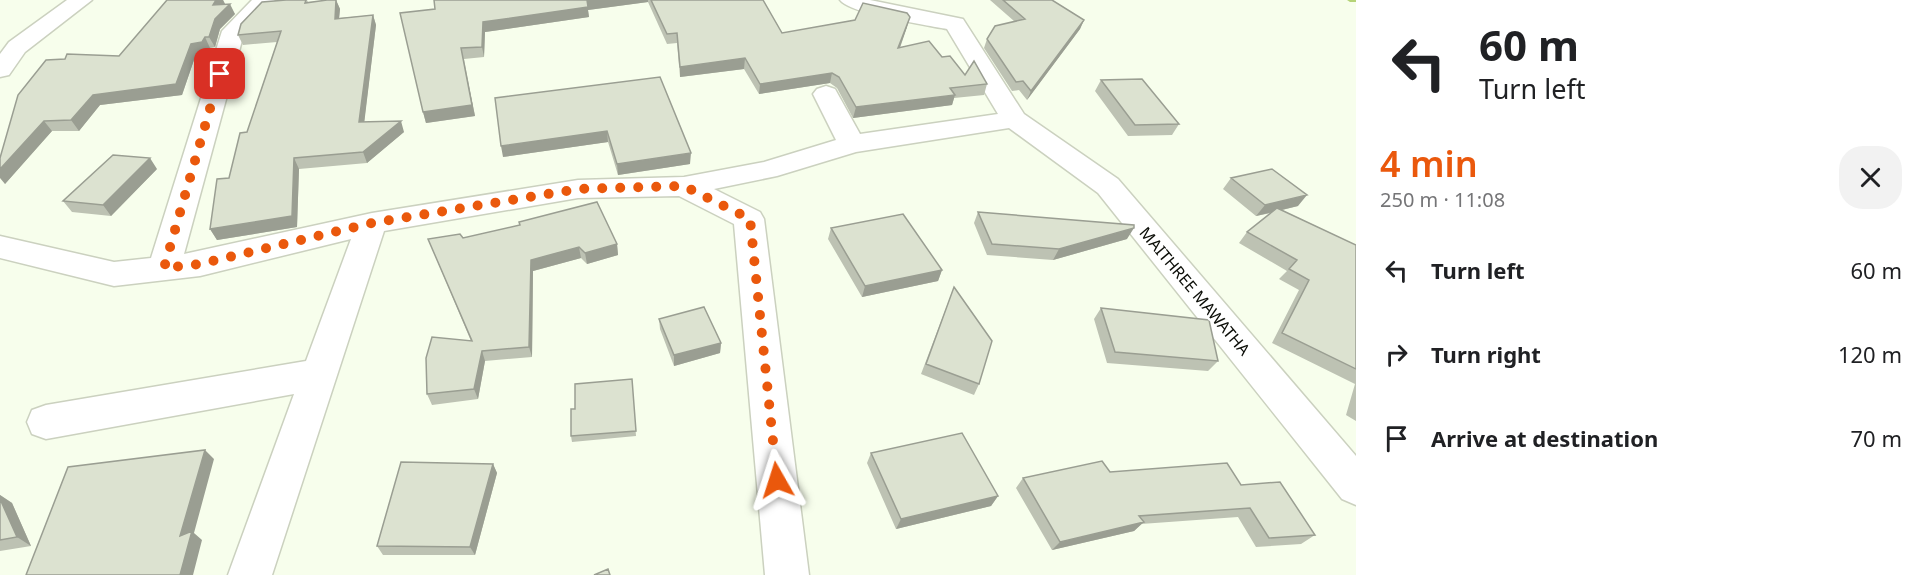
<!DOCTYPE html>
<html lang="en">
<head>
<meta charset="utf-8">
<style>
	:root { --surface:#fff; --page:#f2f2f2; --text:#202124; --muted:#757577; --accent:#ea580c }
	body { margin:0; font-family:"Noto Sans",sans-serif; background:var(--page); color:var(--text); height:100vh; display:flex; flex-direction:column; font-size:22px; white-space:nowrap }
	* { box-sizing:border-box; margin:0 }
	p { font-size:20px; color:var(--muted) }
	.icon { flex:none; width:33px; height:33px; fill:none; stroke:currentColor; stroke-width:2; stroke-linecap:round; stroke-linejoin:round }
	.map { position:relative; flex:1; overflow:hidden }
	.sheet { display:flex; flex-direction:column; background:var(--surface); width:570px }
	.sheet>* { flex:none }
	.guide { background:#fff; color:var(--text); overflow:hidden }
	.pin { position:absolute; display:grid; place-items:center; width:51px; height:51px; color:#fff; margin:-26px; border-radius:12px; box-shadow:0 3px 9px #0006 }
	.me { position:absolute; width:66px; margin:-33px; rotate:354deg; stroke-linejoin:round; filter:drop-shadow(0 0 4px #0008) }
	.turn { display:flex; align-items:center; gap:21px; height:126px; padding:0 24px; font-size:27px }
	.turn .icon { width:78px; height:78px; stroke-width:2.5 }
	.turn b { display:block; font-size:42px; line-height:51px }
	.round { display:grid; place-items:center; flex:none; width:63px; height:63px; border-radius:24px; background:var(--page) }
	.overview { display:flex; align-items:center; justify-content:space-between; height:102px; padding:0 24px }
	h1 { font-size:36px; font-weight:600; line-height:45px; color:var(--accent) }
	ul { padding:0; list-style:none }
	li { display:flex; align-items:center; gap:18px; height:84px; padding:0 24px }
	li div { flex:1 }
	li b { display:block; font-size:22px }
	li em { font-style:normal }
	main { display:flex; flex:1; min-height:0 }
	.map>svg:first-child { display:block }
	.lines { fill:none; stroke-linecap:round; stroke-linejoin:round }
	.stream { fill:#b5d377; fill-rule:evenodd }
	.minor-casing { stroke:#cbd1bf; stroke-width:3 }
	.minor { fill:#fff; fill-rule:evenodd }
	.wall { fill:#bdc2b3 }
	.shaded-wall { fill:#9a9e92 }
	.building { fill:#dce2d0; stroke:#9a9e92; stroke-width:1.5 }
	.route { stroke:#ea580c; stroke-width:10; stroke-dasharray:0 18 }
	.labels { text-anchor:middle; dominant-baseline:central; stroke-width:4.5; stroke-linejoin:round; paint-order:stroke }
	.street-label { font-size:16px; fill:#0b0d07; stroke:#fff }
</style>
</head>
<body>
<main>
<div class="map">
<svg width="1356" height="575" viewBox="0 0 1356 575">
	<rect width="100%" height="100%" fill="#f7feec"/>
	<g class="lines">
		<path class="stream" d="M1347,0H1356V2H1350Z"/>
		<g class="minor-casing">
			<path id="minor" d="M67,0H92L25,52L9,75L0,77V54L9,42Z
				M252,0H275L244,33L184,254L372,213L578,180L684,177L764,162L836,140L813,94L817,89L826,86L835,89L860,134L998,114L947,29C927,25 850,14 840,0H870L963,19L1024,114L1118,179L1356,456V505L1342,499L1098,193L1009,128L856,152L777,176L714,189L760,212L764,219L809,575H765L734,224L679,196L578,198L384,231L272,575H228L294,394L46,439L32,434L27,422L32,410L46,405L306,361L351,239L200,276L114,286L0,258V236L114,262L151,258L222,31Z"/>
		</g>
		<use href="#minor" class="minor"/>
	</g>
	<path class="wall" d="M167,0H223L225,4L235,14L220,29L215,47L210,48L208,53L196,54L182,95L100,105L79,131H52L5,184L0,158L119,56Z
		M286,0H307L308,2L336,0L340,9L339,18L373,15L376,25L364,122L404,132L367,163L299,169L297,227L217,240L210,229L247,132L277,42L243,45L238,35Z
		M434,0H763L782,33L907,27L900,48L942,57L965,75L987,84L984,95L954,98L952,105L853,118L837,88L830,83L759,94L744,69L680,77L677,43L667,44L648,2L588,10L589,17L485,32L484,57L464,59L475,116L426,123L423,112L435,9Z
		M990,0H1052L1084,20L1080,29L1027,100L1019,90L1012,91L984,48L987,39L1014,21Z
		M660,77L690,164L618,175L608,142L503,157Z
		M1101,80L1179,124L1172,135L1128,136L1095,91Z
		M157,169L111,216L72,212L63,201Z
		M1231,178L1298,206L1282,210L1356,245V421L1346,415L1355,384L1272,343L1299,290L1279,279L1287,271L1239,243L1247,232L1271,213L1256,216L1223,189Z
		M978,212L1127,239L1053,260L987,255L974,223Z
		M831,228L942,270L938,281L862,297L828,239Z
		M463,238L617,244L618,255L587,264L581,258L533,271L532,357L485,361L478,399L432,405L427,394L471,341L428,239Z
		M954,287L979,384L974,395L921,374Z
		M1101,308L1218,361L1208,371L1107,363L1094,319Z
		M659,319L721,343L720,353L674,366L660,329Z
		M632,379L636,436L572,442L571,436L575,409Z
		M871,453L998,496L991,506L896,529L867,463Z
		M493,464L497,473L475,555H383L377,546Z
		M1110,472L1241,485L1315,535L1301,544L1256,547L1238,517L1141,524L1134,531L1052,550L1016,488L1023,478Z
		M0,495L12,503L31,546L0,551Z"/>
	<path class="shaded-wall" d="M216,0H223L225,4L213,5Z
		M336,0L340,9L338,29L335,19Z
		M588,0H648V2L588,10L589,17L485,32L484,57L482,47L483,22Z
		M230,4L235,14L220,29L215,47L209,37L215,19Z
		M373,15L376,25L363,133L359,122Z
		M910,17L907,27L896,58L898,48Z
		M1084,20L1080,29L1027,100L1031,91Z
		M205,37L210,48L208,53L196,54L182,95L100,105L79,131L71,120L93,95Z
		M461,48L475,116L426,123L423,112Z
		M745,58L744,69L680,77V67Z
		M832,73L830,83L759,94L760,84Z
		M955,95L952,105L853,118L856,107Z
		M44,121L52,131L5,184L0,178V169Z
		M401,121L404,132L367,163L363,152Z
		M607,131L608,142L503,157L501,146Z
		M691,153L690,164L618,175L617,164Z
		M150,158L157,169L111,216L103,205Z
		M294,158L299,169L297,227L217,240L210,229Z
		M1307,195L1298,206L1256,216L1265,205Z
		M1134,228L1127,239L1053,260L1059,249Z
		M617,244L618,255L587,264L585,253Z
		M579,247L581,258L533,271L532,357L529,347L531,260Z
		M942,270L938,281L862,297L865,286Z
		M721,343L720,353L674,366V355Z
		M482,351L485,361L478,399L474,389Z
		M205,450L214,459L194,533L202,540L193,575H180V536Z
		M493,464L497,473L475,555L470,547Z
		M0,495L12,503L31,546L17,537L0,499Z
		M998,496L991,506L896,529L901,519Z
		M1144,522L1134,531L1052,550L1060,542Z"/>
	<path class="building" d="M167,0H216L213,5L230,4L215,19L209,37H205L202,42L191,44L176,84L93,95L71,120L44,121L0,169V158L18,95L46,60L65,59L67,54L119,56Z
		M286,0H306L305,3L327,0H336L335,19L373,15L359,122L401,121L363,152L294,158L292,216L210,229L217,179L229,178L240,133L247,132L281,31L238,35L241,24L262,2Z
		M434,0H588H587L588,7L483,22L482,47L461,48L472,105L423,112L400,13L435,9Z
		M651,0H763L782,33L855,20L863,3L907,13L910,17L898,48L929,41L942,57L950,56L965,75L974,61L987,84L950,88L955,95L856,107L839,77L832,73L760,84L745,58L680,67L677,33L667,34Z
		M1003,0H1052L1084,20L1031,91L1023,81L1016,82L987,39L995,26L1025,19Z
		M660,77L691,153L617,164L607,131L501,146L495,98Z
		M1142,79L1179,124L1135,125L1101,80Z
		M113,155L150,158L103,205L63,201Z
		M1272,169L1307,195L1265,205L1231,178Z
		M597,202L617,244L585,253L579,247L531,260L529,347L482,351L474,389L427,394L426,358L432,337L472,341L428,239L460,234L463,238L520,225L519,222Z
		M1277,208L1356,245V369L1282,333L1309,280L1289,269L1297,260L1247,232Z
		M978,212L1134,225V228L1059,249L992,244Z
		M903,214L942,270L865,286L831,228Z
		M954,287L992,341L979,384L926,364Z
		M704,307L721,343L674,355L659,319Z
		M1101,308L1209,320L1218,361L1115,352Z
		M632,379L636,431L571,436V409H575V384Z
		M962,433L998,496L901,519L871,453Z
		M205,450L180,536L192,531L180,575H26L68,467Z
		M1102,461L1110,472L1227,463L1241,485L1280,482L1315,535L1269,538L1250,508L1139,516L1144,522L1060,542L1023,478Z
		M401,462L493,464L470,547L377,546Z
		M0,499L17,537L0,540Z
		M608,569L610,575H594Z"/>
	<g class="lines">
		<path class="route" d="M220,74L164,268L200,264L372,223L578,189L684,186L750,219L777,480"/>
	</g>
	<g class="labels">
		<g class="street-label">
			<text transform="translate(1195 291) rotate(50)">MAITHREE MAWATHA</text>
		</g>
	</g>
</svg>
<div class="pin" style="left:220px;top:74px;background:#d93025"><svg class="icon" aria-label="arrive" viewBox="0 0 24 24"><path d="M6 21V4h12l-3 4 3 4H6"/></svg></div>
<svg class="me" style="left:777px;top:480px" viewBox="-20 -20 40 40"><path d="M0-17L14 15 0 8-14 15z" fill="#ea580c" stroke="#fff" stroke-width="4"/></svg>
</div>
<section class="sheet">
<div class="guide">
<div class="turn"><svg class="icon" aria-label="left" viewBox="0 0 24 24"><path d="M17 20v-9H6M10 6l-5 5 5 5"/></svg><div><b>60 m</b>Turn left</div></div>
</div>
<div class="overview"><div><h1>4 min</h1><p>250 m · 11:08</p></div><a class="round"><svg class="icon" aria-label="close" viewBox="0 0 24 24"><path d="M6 6l12 12M18 6L6 18"/></svg></a></div>
<ul>
<li><svg class="icon" aria-label="left" viewBox="0 0 24 24"><path d="M17 20v-9H6M10 6l-5 5 5 5"/></svg><div><b>Turn left</b></div><em>60 m</em></li>
<li><svg class="icon" aria-label="right" viewBox="0 0 24 24"><path d="M7 20v-9h11M14 6l5 5-5 5"/></svg><div><b>Turn right</b></div><em>120 m</em></li>
<li><svg class="icon" aria-label="arrive" viewBox="0 0 24 24"><path d="M6 21V4h12l-3 4 3 4H6"/></svg><div><b>Arrive at destination</b></div><em>70 m</em></li>
</ul>
</section>
</main>
</body>
</html>
